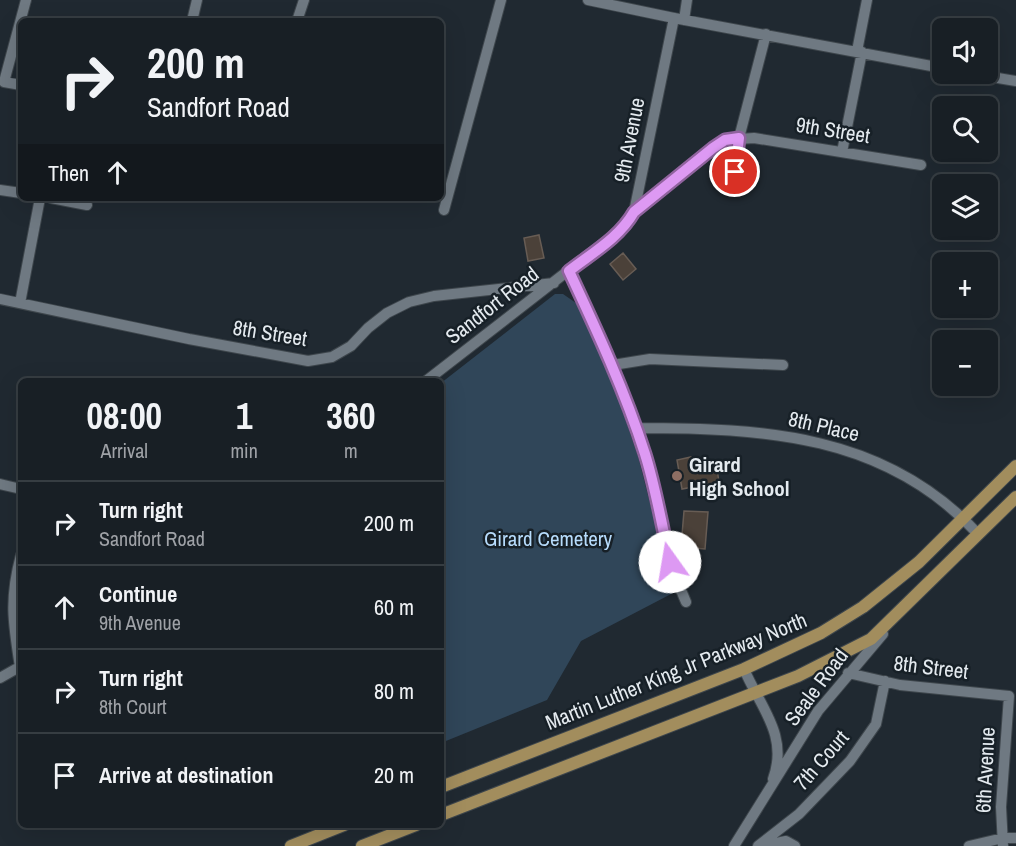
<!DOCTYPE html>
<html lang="en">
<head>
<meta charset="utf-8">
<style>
	:root { --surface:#181f25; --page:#21272d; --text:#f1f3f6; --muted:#9fa2a7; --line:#363d42 }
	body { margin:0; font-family:"Archivo Narrow",sans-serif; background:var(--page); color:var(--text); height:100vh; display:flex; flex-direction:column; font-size:22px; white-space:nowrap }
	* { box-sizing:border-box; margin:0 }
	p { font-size:20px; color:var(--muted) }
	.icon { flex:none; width:33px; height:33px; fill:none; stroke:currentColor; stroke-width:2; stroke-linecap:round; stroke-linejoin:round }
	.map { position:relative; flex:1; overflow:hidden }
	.sheet { position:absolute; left:18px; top:378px; width:426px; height:450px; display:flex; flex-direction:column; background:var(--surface); border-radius:9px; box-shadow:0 6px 24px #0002,0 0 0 2px var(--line) }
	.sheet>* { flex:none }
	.guide { position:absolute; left:18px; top:18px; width:426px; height:183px; border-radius:9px; box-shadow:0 6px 24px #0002,0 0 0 2px var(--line); background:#181f25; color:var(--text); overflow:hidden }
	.controls { position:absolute; left:932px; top:18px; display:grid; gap:12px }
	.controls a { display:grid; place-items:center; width:66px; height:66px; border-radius:9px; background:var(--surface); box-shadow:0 6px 24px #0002,0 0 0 2px var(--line); font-size:30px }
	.pin { position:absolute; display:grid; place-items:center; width:51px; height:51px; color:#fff; margin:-26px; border:3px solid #fff; border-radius:50%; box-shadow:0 2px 6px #0007 }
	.me { position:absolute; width:66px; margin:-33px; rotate:347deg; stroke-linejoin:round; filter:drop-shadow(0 0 4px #0008) }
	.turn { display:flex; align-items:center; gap:21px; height:126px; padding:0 30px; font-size:27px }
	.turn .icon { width:78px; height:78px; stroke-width:2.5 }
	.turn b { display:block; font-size:42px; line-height:51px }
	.then { display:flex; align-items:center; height:57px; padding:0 30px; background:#0003; gap:12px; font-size:22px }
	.eta { display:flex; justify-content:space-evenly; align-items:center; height:102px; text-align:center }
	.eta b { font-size:36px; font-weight:700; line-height:42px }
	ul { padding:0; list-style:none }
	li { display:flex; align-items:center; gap:18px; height:84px; padding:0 30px; border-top:2px solid var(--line) }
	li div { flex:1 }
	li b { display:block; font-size:22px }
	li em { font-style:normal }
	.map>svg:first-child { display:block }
	.green { fill:#304659 }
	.building { fill:#4b4139; stroke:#675c54; stroke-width:1.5 }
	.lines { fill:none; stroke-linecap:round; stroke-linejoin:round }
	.minor-casing { stroke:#3e464c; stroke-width:12 }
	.major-casing { stroke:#3e464c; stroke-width:14 }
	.minor { stroke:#6f7982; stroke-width:10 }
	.major { stroke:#a28d5d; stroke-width:12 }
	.route-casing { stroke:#90639e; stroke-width:15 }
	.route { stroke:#dd99f3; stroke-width:10 }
	.education-dot { fill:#8d6e63; stroke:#172027; stroke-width:2 }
	.labels { text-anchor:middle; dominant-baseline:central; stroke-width:5; stroke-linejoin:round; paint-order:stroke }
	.street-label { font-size:21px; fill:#e4eaef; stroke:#172027 }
	.poi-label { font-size:21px; font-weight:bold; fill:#e4eaef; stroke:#172027; text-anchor:start }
	.park-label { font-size:21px; fill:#b7dcfc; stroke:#172027 }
</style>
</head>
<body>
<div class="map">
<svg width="1016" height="846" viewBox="0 0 1016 846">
	<rect width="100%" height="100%" fill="#202931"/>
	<path class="green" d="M555,294H563L576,303L609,371L638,456L673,593L581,641L547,700L441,743V383Z"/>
	<path class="building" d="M539,235L544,258L528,261L524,238Z
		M623,253L636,269L623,280L610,264Z
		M691,457L693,467L716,463L719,482L682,489L677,460Z
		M684,511L708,512L705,549L681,547Z"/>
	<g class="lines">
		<g class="minor-casing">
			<path id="minor" d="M588,0L674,18L942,68
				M684,20L687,0
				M192,21L197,0
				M297,21L304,0
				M857,51L867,0
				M974,74L1016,81
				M21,85L4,82L26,0
				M842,152L862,52
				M733,189L739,138L766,34
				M0,190L21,193
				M51,198L87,205
				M444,210L501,0
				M634,212L713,148L725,140L754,138L921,165
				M569,271C597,332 627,392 646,457C659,505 665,555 686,602
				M0,299L189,339L308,361L332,357L351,346L368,328L387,313L409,302L434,296L554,283
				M20,303L40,198
				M613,365L650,359L783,365
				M426,381L627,225L634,212L674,18
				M636,428C764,428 886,434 978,534
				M0,484L21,489
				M20,667C13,623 9,599 21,555
				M744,669C760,707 789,735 773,779
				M848,673L900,685L1009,696L1001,807L1003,846
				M0,678L21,666
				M734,846L818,711L883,634
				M758,846L799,814L850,761L876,724L885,681
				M762,846L786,841L795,846
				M969,846L1003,838H1016"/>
		</g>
		<g class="major-casing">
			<path id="major" d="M441,787L744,669L821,633L863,607L919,562L1016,466
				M441,815L798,676L871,639L1016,497
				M291,846L344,825
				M362,846L416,825"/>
		</g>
		<use href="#minor" class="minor"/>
		<use href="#major" class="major"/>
	</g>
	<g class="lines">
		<g class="route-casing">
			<path id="route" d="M670,562C662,526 656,489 645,454C625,391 597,331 569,271C592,253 619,238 634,212L713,148L725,140L739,138L735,172"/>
		</g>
		<use href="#route" class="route"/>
	</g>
	<circle class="education-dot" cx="677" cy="476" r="6"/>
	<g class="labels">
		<g class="street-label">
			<text transform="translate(833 130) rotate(9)">9th Street</text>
			<text transform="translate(629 140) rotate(-79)">9th Avenue</text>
			<text transform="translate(492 305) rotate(-38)">Sandfort Road</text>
			<text transform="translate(270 333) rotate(9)">8th Street</text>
			<text transform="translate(824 426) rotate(13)">8th Place</text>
			<text transform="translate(931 667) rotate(7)">8th Street</text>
			<text transform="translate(676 671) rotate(-22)">Martin Luther King Jr Parkway North</text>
			<text transform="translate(816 687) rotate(-53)">Seale Road</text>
			<text transform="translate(821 760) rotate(-49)">7th Court</text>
			<text transform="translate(985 770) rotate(-87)">6th Avenue</text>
		</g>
		<g class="poi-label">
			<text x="689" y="464">Girard<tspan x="689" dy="24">High School</tspan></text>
		</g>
		<g class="park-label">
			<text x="548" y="538">Girard Cemetery</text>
		</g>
	</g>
</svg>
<div class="controls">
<a><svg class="icon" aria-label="sound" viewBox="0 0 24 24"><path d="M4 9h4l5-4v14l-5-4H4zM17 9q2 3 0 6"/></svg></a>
<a><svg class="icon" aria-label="search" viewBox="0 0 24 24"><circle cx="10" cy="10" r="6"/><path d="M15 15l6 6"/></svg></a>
<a><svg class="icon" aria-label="layers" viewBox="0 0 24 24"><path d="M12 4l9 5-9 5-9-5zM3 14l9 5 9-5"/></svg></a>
<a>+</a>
<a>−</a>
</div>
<div class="pin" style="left:735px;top:172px;background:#d93025"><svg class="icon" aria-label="arrive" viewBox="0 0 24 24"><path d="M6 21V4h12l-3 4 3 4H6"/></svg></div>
<svg class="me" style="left:670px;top:562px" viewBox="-20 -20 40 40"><circle r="19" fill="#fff"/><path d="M0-13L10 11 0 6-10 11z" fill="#dd99f3"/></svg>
<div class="guide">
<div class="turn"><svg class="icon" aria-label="right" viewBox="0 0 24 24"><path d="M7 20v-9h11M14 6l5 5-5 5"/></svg><div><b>200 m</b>Sandfort Road</div></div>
<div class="then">Then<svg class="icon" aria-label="ahead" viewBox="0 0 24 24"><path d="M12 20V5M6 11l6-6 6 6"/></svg></div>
</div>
<section class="sheet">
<div class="eta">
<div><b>08:00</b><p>Arrival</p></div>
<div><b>1</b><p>min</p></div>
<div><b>360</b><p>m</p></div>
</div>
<ul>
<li><svg class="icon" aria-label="right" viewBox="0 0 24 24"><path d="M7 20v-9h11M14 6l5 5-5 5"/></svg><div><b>Turn right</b><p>Sandfort Road</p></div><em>200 m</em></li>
<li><svg class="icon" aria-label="ahead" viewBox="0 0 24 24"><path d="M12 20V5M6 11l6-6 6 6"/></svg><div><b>Continue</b><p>9th Avenue</p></div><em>60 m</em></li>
<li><svg class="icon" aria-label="right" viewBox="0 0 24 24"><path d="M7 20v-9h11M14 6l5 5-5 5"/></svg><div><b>Turn right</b><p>8th Court</p></div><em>80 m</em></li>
<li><svg class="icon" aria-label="arrive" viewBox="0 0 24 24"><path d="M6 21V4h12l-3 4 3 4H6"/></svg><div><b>Arrive at destination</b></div><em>20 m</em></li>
</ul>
</section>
</div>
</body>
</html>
